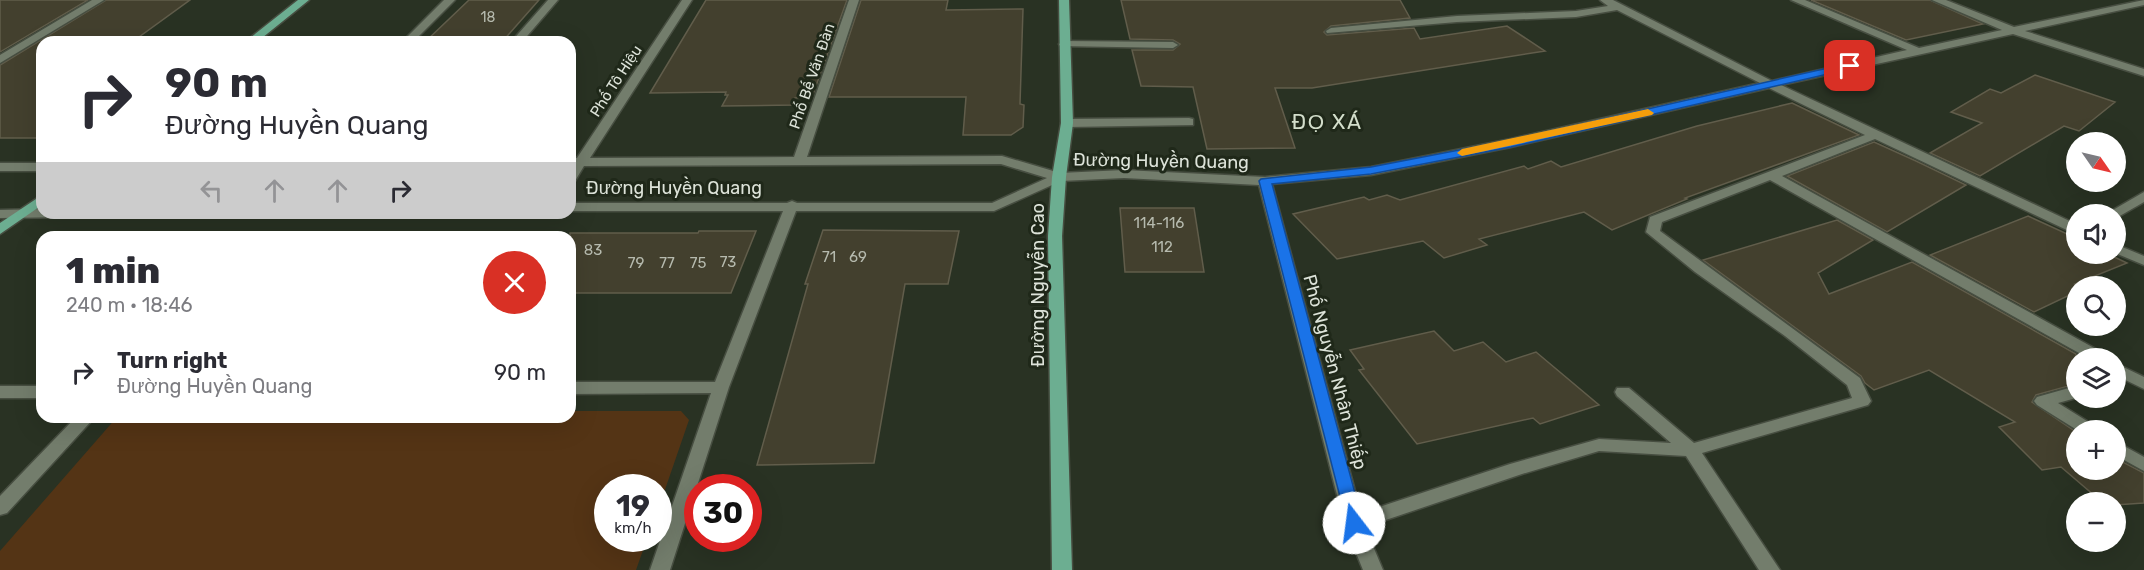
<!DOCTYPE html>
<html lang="en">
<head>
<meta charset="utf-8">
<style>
	:root { --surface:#fff; --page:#f7f7f7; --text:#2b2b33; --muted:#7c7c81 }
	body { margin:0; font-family:Rubik,sans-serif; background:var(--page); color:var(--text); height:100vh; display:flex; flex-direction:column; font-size:22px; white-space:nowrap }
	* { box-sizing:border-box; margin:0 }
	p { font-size:20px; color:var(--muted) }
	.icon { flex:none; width:33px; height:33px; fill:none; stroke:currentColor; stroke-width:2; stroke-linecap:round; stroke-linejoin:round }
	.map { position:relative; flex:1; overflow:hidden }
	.panel { position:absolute; left:36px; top:231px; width:540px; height:192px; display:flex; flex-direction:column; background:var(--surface); border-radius:18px; box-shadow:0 6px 24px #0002 }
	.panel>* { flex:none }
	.banner { position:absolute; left:36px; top:36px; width:540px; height:183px; border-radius:18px; box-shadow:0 6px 24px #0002; background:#fff; color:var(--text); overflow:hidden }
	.needle { width:39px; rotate:124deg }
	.controls { position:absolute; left:2066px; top:132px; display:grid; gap:12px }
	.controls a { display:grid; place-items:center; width:60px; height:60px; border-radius:50%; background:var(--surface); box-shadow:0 6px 24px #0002; font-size:30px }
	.speed { position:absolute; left:594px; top:474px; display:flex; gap:12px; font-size:30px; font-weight:700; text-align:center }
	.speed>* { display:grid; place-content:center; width:78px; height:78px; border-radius:50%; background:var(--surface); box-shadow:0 6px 24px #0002; line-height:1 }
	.speed small { font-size:15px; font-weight:400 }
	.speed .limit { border:9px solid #d22; background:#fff; color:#111 }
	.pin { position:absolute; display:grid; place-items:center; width:51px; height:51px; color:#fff; margin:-26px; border-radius:12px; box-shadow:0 3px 9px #0006 }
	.me { position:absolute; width:66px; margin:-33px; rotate:345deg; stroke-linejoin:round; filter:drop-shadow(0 0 4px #0008) }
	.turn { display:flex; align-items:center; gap:21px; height:126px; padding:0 30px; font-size:27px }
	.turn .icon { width:78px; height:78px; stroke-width:2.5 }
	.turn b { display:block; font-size:42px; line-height:51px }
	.lanes { display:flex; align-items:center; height:57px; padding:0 30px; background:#0003; justify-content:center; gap:30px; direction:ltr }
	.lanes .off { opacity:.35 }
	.round { display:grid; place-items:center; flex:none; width:63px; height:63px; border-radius:32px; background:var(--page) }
	.overview { display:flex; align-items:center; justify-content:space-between; height:102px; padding:0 30px }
	h1 { font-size:36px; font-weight:800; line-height:45px }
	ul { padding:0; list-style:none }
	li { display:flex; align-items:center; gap:18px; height:78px; padding:0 30px }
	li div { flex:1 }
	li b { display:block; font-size:22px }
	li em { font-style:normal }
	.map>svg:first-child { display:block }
	.green { fill:#543415 }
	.building { fill:#43402e; stroke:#615d4b; stroke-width:1.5 }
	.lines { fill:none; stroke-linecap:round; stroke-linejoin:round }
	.minor-casing { stroke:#474e41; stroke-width:3 }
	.major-casing { stroke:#474e41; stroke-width:3 }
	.minor { fill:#737d6c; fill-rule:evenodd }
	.major { fill:#6cae91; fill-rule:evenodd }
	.route { fill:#1a73e8; stroke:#114b97; stroke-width:1.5 }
	.slow { fill:#f59e0b }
	.labels { text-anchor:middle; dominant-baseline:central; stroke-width:6; stroke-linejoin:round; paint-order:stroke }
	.far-number-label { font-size:14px; fill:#b6baae }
	.far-street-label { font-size:15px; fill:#dde3d9; stroke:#1f2819 }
	.number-label { font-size:15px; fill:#b6baae }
	.street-label { font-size:18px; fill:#dde3d9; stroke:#1f2819 }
	.quarter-label { font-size:21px; letter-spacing:1.5px; fill:#d3decb; stroke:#1f2819 }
</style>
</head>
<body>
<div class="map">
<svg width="2144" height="570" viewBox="0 0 2144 570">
	<rect width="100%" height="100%" fill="#293223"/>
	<path class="green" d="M570,411H681L689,420L659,507L658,488H608V538L647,539L636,570H0V551L117,417H570Z"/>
	<path class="building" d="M0,0H88L0,52Z
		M106,0H190L132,42H42V138H0V65Z
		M469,0H539L502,42H425Z
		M706,0H847L812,97L795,98L793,105L722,106L728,95H725L726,92L650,93Z
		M861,0H948L946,10L1023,9L1020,104L1024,105L1023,127L1011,135H963L966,97H829Z
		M1121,0H1400L1410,18L1331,26L1324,32L1327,35L1414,28L1420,39L1507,26L1545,51L1312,88H1275L1295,148L1207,149L1193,87L1141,86L1132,50H1173L1180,44L1173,40L1130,39Z
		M1811,0H1930L1983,24L1906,40Z
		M2035,75L2115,102L2079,131L2064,126L1980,176L1930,153L1982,123L1951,112L1990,89L2001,93Z
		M1792,103L1859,135L1685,198L1687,199L1612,230L1584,212L1479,239L1487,245L1444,258L1423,241L1337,259L1293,214L1364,197L1369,200L1387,195L1400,200L1524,166L1528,169L1551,161L1561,167L1697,126Z
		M1874,142L1916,161L1966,185L1887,232L1787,176Z
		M1120,208H1194L1204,272H1125Z
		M2028,216L2076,238V254H2108L2127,263L2075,284L2080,286H2076V292L2034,312L1930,255Z
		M1837,220L1873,240L1818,273L1829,294L1912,262L2076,354V384L2036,395L2032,402L2076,432V470H2115V458L2144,473V503L2115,505V502H2102L2061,467L2042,470L1999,427L2015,422L1929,370L1874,390L1865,383L1861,376L1703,260Z
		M823,230L959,231L948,284H905L874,463L757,465L808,284H805Z
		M699,231H756L731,293H570V233H698Z
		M1434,331L1454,351L1483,342L1506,362L1536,352L1599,405L1540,424L1533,418L1417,444L1359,370L1364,369L1350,350Z"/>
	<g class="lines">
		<g class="minor-casing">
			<path id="minor" d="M92,0H104L0,63V55Z
				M444,0H455L413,42H402Z
				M548,0H558L522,42H511Z
				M682,0H692L590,158L794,157L849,0H859L807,157L1002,156L1060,173L1124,170L1265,177L1371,167L1511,139L1760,83L1617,10L1576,17L1457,22L1327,33L1326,31L1331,28L1457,16L1576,11L1608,6L1600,0H1613L1772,81L1907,50L1791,0H1805L1919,48L2002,30L1932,0H1946L2014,27L2144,0V5L2025,31L2144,69V76L2013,34L1781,85L2076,224V233L2071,232L1875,139L1782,176L2105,354L2107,358H2088L1770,180L1662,222L1660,231L1860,378L1871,401L1868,405L1702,453L1780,570H1759L1686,456L1599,451L1522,474L1365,527L1383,570H1363L1344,523L1259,185L1124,178L1061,181L994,211H796L729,387L670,570H650L711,393L570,394V382H715L783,211H570V203H787L792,201L797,203H992L1047,178L1001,164L584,166L575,181L570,182V158H577ZM1769,88L1865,135L1650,217L1646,232L1695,272L1785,336L1847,385L1852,398L1694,443L1629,388H1617L1615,392L1617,396L1671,443L1599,439L1510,464L1361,513L1272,184L1371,175L1511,147Z
				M1064,41L1173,42L1178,45L1173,48L1060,46L1059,44Z
				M1189,118L1193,119V125L1067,127L1061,123L1067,119Z
				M0,163H42V171H0Z
				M2144,192V202L2118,217L2106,214Z
				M42,209V213H83L76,217L0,218V210Z
				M2115,244L2144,256V265L2115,253Z
				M2115,363L2144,377V389L2115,375Z
				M0,386H42V398H0Z
				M2076,386V398L2058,403L2095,426L2097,430H2077L2037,405L2034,401L2037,397Z
				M76,417H95L7,513L0,515V496Z
				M2115,441L2144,457V471L2115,455Z"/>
		</g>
		<g class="major-casing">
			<path id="major" d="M298,0H309L257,42H245Z
				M1059,0H1069L1073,123L1066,177L1062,236L1072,570H1052L1048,236L1052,177L1061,123Z
				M42,195V205L0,234V223Z"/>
		</g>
		<use href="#minor" class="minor"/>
		<use href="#major" class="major"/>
	</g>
	<path class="route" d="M1850,63L1855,66L1854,68L1511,147L1371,174L1272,184L1363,523L1360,528L1354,530L1348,528L1259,181L1261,179L1371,167L1511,140Z"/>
	<path class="slow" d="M1648,109L1654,113L1652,115L1462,156L1457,153L1462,149Z"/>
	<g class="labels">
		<g class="far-number-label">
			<text x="488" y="17">18</text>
		</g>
		<g class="far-street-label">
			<text transform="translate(812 76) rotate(-71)">Phố Bế Văn Đàn</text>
			<text transform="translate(616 81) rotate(-57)">Phố Tô Hiệu</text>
		</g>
		<g class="number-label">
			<text x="1159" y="223">114-116</text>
			<text x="1162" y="247">112</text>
			<text x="593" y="250">83</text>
			<text x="829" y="257">71</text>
			<text x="858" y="257">69</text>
			<text x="728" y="262">73</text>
			<text x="636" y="263">79</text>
			<text x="667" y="263">77</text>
			<text x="698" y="263">75</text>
		</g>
		<g class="street-label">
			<text transform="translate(1161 161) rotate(1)">Đường Huyền Quang</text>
			<text x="674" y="188">Đường Huyền Quang</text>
			<text transform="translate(1038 285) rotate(-90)">Đường Nguyễn Cao</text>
			<text transform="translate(1335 372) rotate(75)">Phố Nguyễn Nhân Thiếp</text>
		</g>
		<g class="quarter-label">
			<text x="1327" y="121">ĐỌ XÁ</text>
		</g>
	</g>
</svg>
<div class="controls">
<a><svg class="needle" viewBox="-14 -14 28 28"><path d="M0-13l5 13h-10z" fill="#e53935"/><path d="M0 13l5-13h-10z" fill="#7c7c81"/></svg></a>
<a><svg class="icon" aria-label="sound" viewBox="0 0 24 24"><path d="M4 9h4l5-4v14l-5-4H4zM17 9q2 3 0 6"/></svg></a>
<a><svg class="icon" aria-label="search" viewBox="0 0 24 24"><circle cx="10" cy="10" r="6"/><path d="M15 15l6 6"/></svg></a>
<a><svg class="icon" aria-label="layers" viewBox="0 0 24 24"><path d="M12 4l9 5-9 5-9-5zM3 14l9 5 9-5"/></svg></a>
<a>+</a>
<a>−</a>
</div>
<div class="speed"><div>19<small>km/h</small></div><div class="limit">30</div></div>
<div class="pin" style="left:1850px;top:66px;background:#d93025"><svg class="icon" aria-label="arrive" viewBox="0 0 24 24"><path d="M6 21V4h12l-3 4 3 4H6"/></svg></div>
<svg class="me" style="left:1354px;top:523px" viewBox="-20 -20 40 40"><circle r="19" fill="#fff"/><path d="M0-13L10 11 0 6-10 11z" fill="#1a73e8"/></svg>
<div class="banner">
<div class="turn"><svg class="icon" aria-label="right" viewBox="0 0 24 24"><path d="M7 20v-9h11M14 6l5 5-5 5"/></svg><div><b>90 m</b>Đường Huyền Quang</div></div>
<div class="lanes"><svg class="icon off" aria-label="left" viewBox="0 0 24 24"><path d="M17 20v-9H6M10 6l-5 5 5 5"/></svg><svg class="icon off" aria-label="ahead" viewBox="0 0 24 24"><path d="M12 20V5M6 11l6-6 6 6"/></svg><svg class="icon off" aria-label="ahead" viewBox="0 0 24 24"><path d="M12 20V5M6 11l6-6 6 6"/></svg><svg class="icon" aria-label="right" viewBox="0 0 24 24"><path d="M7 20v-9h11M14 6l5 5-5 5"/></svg></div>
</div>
<section class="panel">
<div class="overview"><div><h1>1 min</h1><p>240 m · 18:46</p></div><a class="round" style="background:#d93025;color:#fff"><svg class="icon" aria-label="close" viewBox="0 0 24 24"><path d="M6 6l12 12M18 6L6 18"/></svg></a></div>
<ul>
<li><svg class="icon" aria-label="right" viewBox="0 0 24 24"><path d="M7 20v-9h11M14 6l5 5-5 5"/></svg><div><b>Turn right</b><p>Đường Huyền Quang</p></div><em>90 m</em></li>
</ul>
</section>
</div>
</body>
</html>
